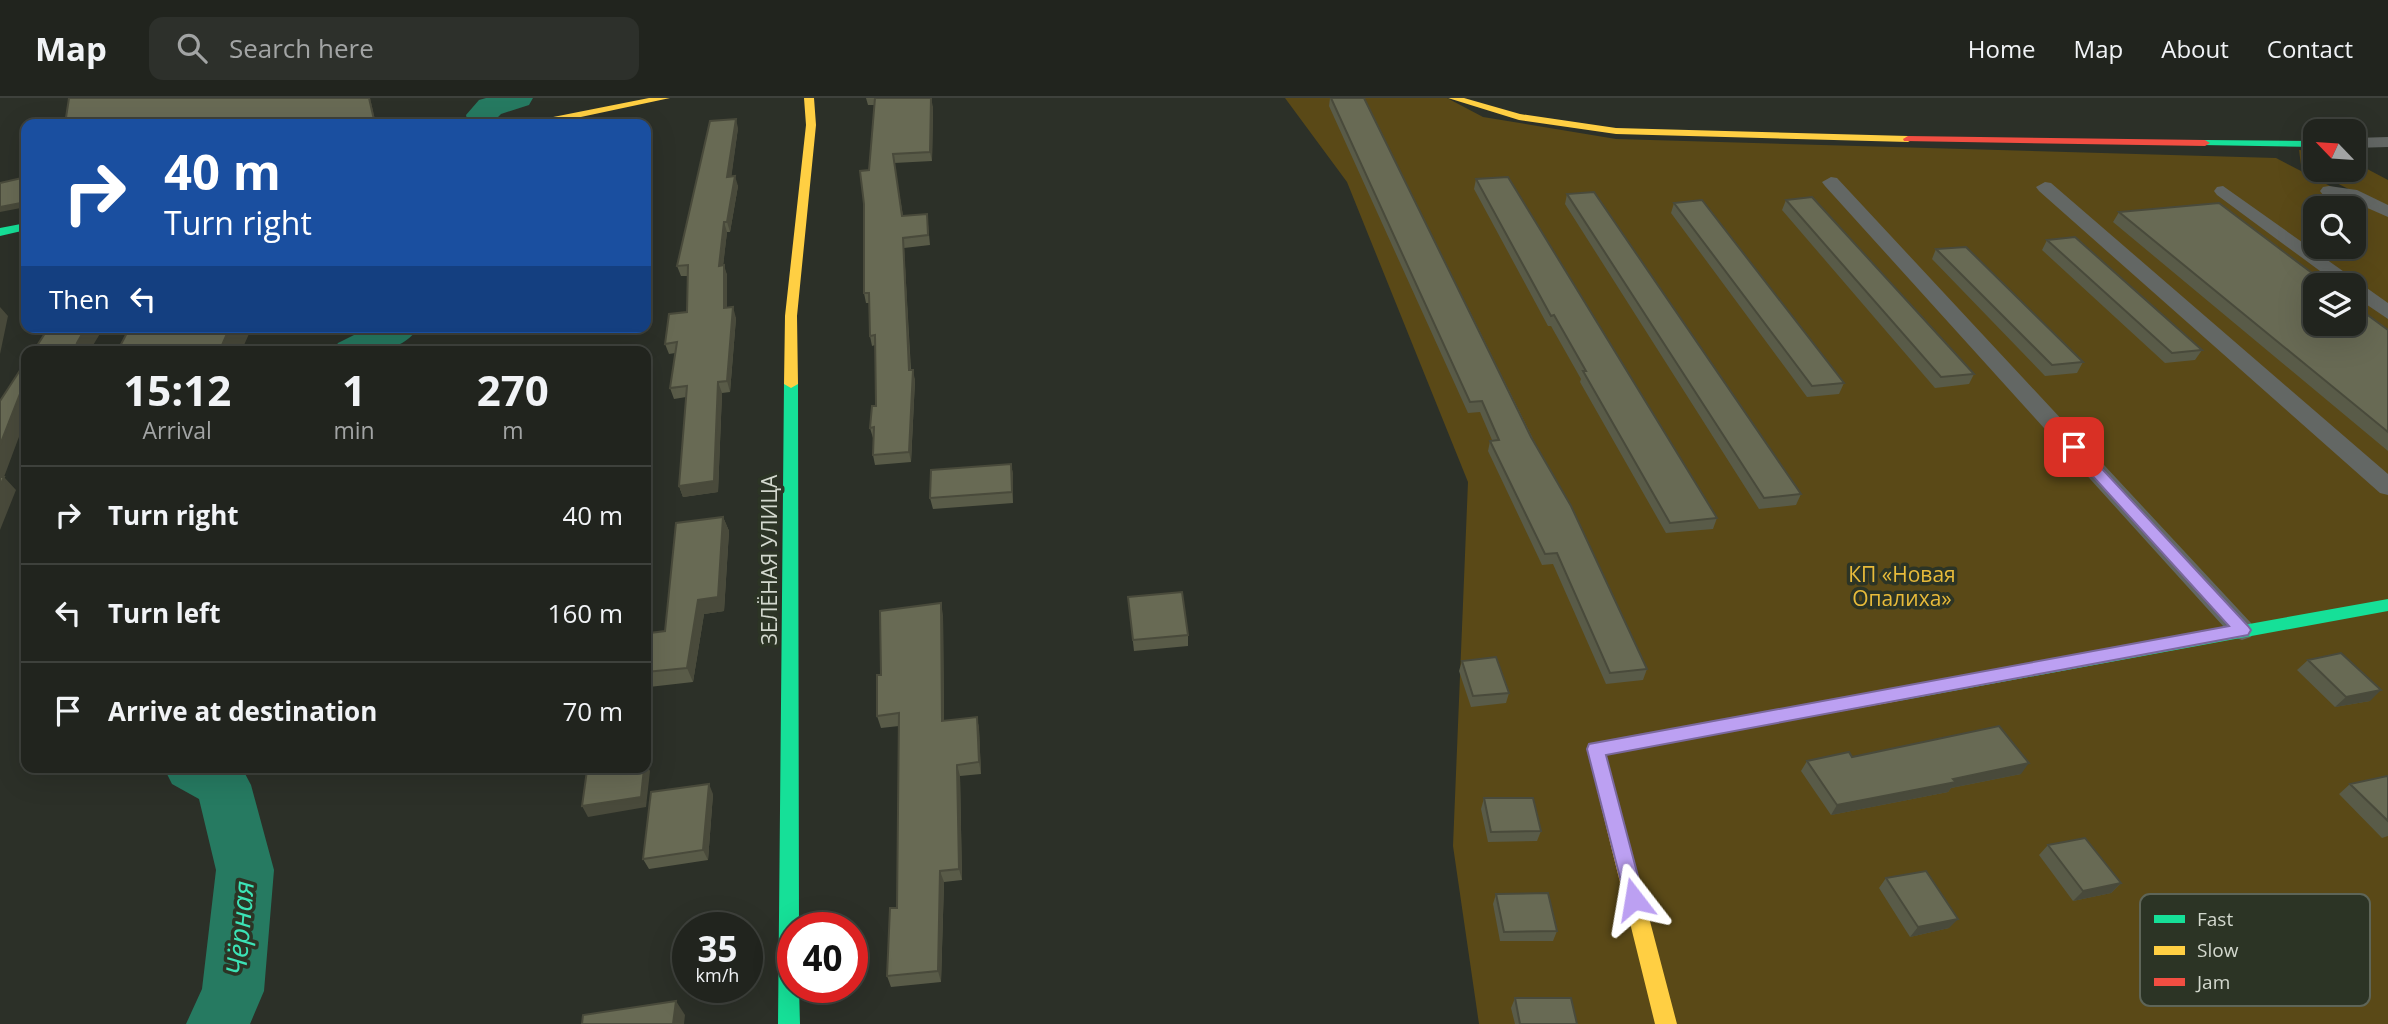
<!DOCTYPE html>
<html lang="en">
<head>
<meta charset="utf-8">
<style>
	:root { --surface:#21241e; --page:#2d302b; --text:#f1f3f6; --muted:#a2a4a4; --line:#3e413c }
	body { margin:0; font-family:"Open Sans",sans-serif; background:var(--page); color:var(--text); height:100vh; display:flex; flex-direction:column; font-size:26px; white-space:nowrap }
	* { box-sizing:border-box; margin:0 }
	p { font-size:23px; color:var(--muted) }
	.icon { flex:none; width:38px; height:38px; fill:none; stroke:currentColor; stroke-width:2; stroke-linecap:round; stroke-linejoin:round }
	.map { position:relative; flex:1; overflow:hidden }
	.drawer { position:absolute; left:21px; top:248px; width:630px; height:427px; display:flex; flex-direction:column; background:var(--surface); border-radius:14px; box-shadow:0 7px 28px #0002,0 0 0 2px var(--line) }
	.drawer>* { flex:none }
	.guide { position:absolute; left:21px; top:21px; width:630px; height:214px; border-radius:14px; box-shadow:0 7px 28px #0002,0 0 0 2px var(--line); background:#1a4fa0; color:#fff; overflow:hidden }
	.needle { width:46px; rotate:295deg }
	.buttons { position:absolute; left:2303px; top:21px; display:grid; gap:14px }
	.buttons a { display:grid; place-items:center; width:63px; height:63px; border-radius:14px; background:var(--surface); box-shadow:0 7px 28px #0002,0 0 0 2px var(--line); font-size:35px }
	.speed { position:absolute; left:672px; top:814px; display:flex; gap:14px; font-size:35px; font-weight:700; text-align:center }
	.speed>* { display:grid; place-content:center; width:91px; height:91px; border-radius:50%; background:var(--surface); box-shadow:0 7px 28px #0002,0 0 0 2px var(--line); line-height:1 }
	.speed small { font-size:18px; font-weight:400 }
	.speed .limit { border:10px solid #d22; background:#fff; color:#111 }
	.pin { position:absolute; display:grid; place-items:center; width:60px; height:60px; color:#fff; margin:-30px; border-radius:14px; box-shadow:0 4px 10px #0006 }
	.me { position:absolute; width:77px; margin:-38px; rotate:346deg; stroke-linejoin:round; filter:drop-shadow(0 0 5px #0008) }
	.turn { display:flex; align-items:center; gap:24px; height:147px; padding:0 28px; font-size:32px }
	.turn .icon { width:91px; height:91px; stroke-width:2.5 }
	.turn b { display:block; font-size:49px; line-height:60px }
	.then { display:flex; align-items:center; height:66px; padding:0 28px; background:#0003; gap:14px; font-size:26px }
	.eta { display:flex; justify-content:space-evenly; align-items:center; height:119px; text-align:center }
	.eta b { font-size:42px; font-weight:700; line-height:49px }
	ul { padding:0; list-style:none }
	li { display:flex; align-items:center; gap:21px; height:98px; padding:0 28px; border-top:2px solid var(--line) }
	li div { flex:1 }
	li b { display:block; font-size:26px }
	li em { font-style:normal }
	header { display:flex; align-items:center; gap:42px; box-sizing:border-box; height:98px; padding:0 35px; background:var(--surface); border-bottom:2px solid var(--line) }
	header strong { font-size:33px }
	nav { display:flex; gap:38px; margin-inline-start:auto; font-size:24px }
	.search { width:490px; height:63px; background:var(--page); display:flex; align-items:center; gap:18px; box-sizing:border-box; padding:0 24px; border-radius:14px; color:var(--muted); font-size:26px }
	.map>svg:first-child { display:block }
	.green { fill:#5a4917; fill-rule:evenodd }
	.lines { fill:none; stroke-linecap:round; stroke-linejoin:round }
	.river { fill:#267a61; fill-rule:evenodd }
	.street { fill:#636764; fill-rule:evenodd }
	.fast { fill:#16e098; fill-rule:evenodd }
	.slow { fill:#ffcf43; fill-rule:evenodd }
	.jam { fill:#f24e42; fill-rule:evenodd }
	.wall { fill:#595b48 }
	.shaded-wall { fill:#494a3b }
	.building { fill:#686a54; stroke:#494a3b; stroke-width:2 }
	.route { fill:#bca0f2; stroke:#7a689d; stroke-width:2 }
	.labels { text-anchor:middle; dominant-baseline:central; stroke-width:7; stroke-linejoin:round; paint-order:stroke }
	.street-label { font-size:21px; fill:#d3d8ce; stroke:#2c3425 }
	.park-label { font-size:21px; fill:#e8bb3a; stroke:#2c3425 }
	.near-water-label { font-size:28px; font-style:italic; fill:#3ce3b6; stroke:#2c3425 }
	.key { fill:#2c3425; stroke:#5e6558; stroke-width:2 }
	.key-label { font-size:19px; fill:#d3d8ce }
</style>
</head>
<body>
<header>
<strong>Map</strong>
<div class="search"><svg class="icon" aria-label="search" viewBox="0 0 24 24"><circle cx="10" cy="10" r="6"/><path d="M15 15l6 6"/></svg>Search here</div>
<nav><a>Home</a><a>Map</a><a>About</a><a>Contact</a></nav>
</header>
<div class="map">
<svg width="2388" height="926" viewBox="0 0 2388 926">
	<rect width="100%" height="100%" fill="#2c3028"/>
	<path class="green" d="M1285,0H1447L1483,19L1616,41L2276,60L2388,118V926H1479L1453,748L1468,384L1347,84ZM2315,110H2354V149H2315ZM2315,187H2354V226H2315Z
		M2299,52L2315,53V72H2354V64L2388,82V111L2301,67Z"/>
	<g class="lines">
		<path class="river" d="M486,0H533L529,7L501,16L498,19L500,26H468L466,17L479,2Z
			M370,229H419C400,258 363,254 332,254L338,245Z
			M164,670H242L251,687L274,772L264,893L250,926H186L202,891L216,772L199,701L172,686Z"/>
		<path class="street" d="M2388,39V49L2354,50V40Z
			M1831,79L1837,80L2251,525L2255,532L2251,539L2242,542L2233,539L1825,88L1822,84Z
			M2045,84L2051,85L2388,376V397L2380,395L2039,93L2036,89Z
			M2223,88L2388,205V221L2354,198V187H2339L2217,97L2214,93L2217,89Z
			M2329,88L2357,92L2388,107V119L2347,101L2323,97L2320,93L2323,89Z"/>
		<path class="fast" d="M2205,42L2315,43V49L2201,47L2200,45Z
			M26,125V132L0,138V130Z
			M791,282L798,286L799,830H793V889H799L800,926H778L784,286Z
			M2388,501V513L1898,603L1892,601L1889,596L1892,591L1898,589Z"/>
		<path class="slow" d="M649,0H670L548,26H528L533,23Z
			M804,0H814L816,27L797,218L798,286L791,290L784,286L785,218L806,27Z
			M1448,0H1464L1520,16L1616,30L1908,38L1913,41L1908,44L1616,36L1519,22Z
			M1898,589L1904,591L1907,596L1904,601L1898,603L1606,656L1677,926H1655L1587,651L1590,646Z"/>
		<path class="jam" d="M1908,38L2205,42L2210,45L2205,48L1904,43L1903,41Z"/>
	</g>
	<path class="wall" d="M866,0H922L933,9L932,63L894,65L903,118L928,126L930,147L904,150L911,272L915,282L911,364L875,367L873,357L874,339L873,340L870,330L876,308L875,247L872,248L870,238L869,205H866L864,195L869,72L875,7H868Z
		M1330,0H1364L1647,571L1643,582L1606,586L1553,466L1542,467L1488,353L1490,343L1492,342L1480,314L1468,315L1329,8Z
		M738,30L731,79L738,88L730,134H727L723,167L727,177V210L736,220L730,294L722,295L718,394L683,399L679,388L686,299L674,301L670,290L675,255L669,256L665,246L687,214V178H681L677,168Z
		M1476,81L1717,420L1713,431L1666,435L1580,284L1581,281L1551,228H1548L1474,91Z
		M1567,96L1801,396L1796,407L1759,411L1565,106Z
		M1786,102L1974,276L1969,286L1935,290L1782,112Z
		M1674,105L1844,285L1839,296L1807,299L1671,115Z
		M2119,114L2388,232V353L2113,124Z
		M2047,142L2202,252L2195,262L2165,265L2042,152Z
		M1936,151L2083,264L2077,275L2045,278L1932,161Z
		M1011,366L1013,377V405L933,411L930,400Z
		M723,419L729,433L724,513L704,516L693,584L649,589L646,583V555L665,533Z
		M1128,499L1188,537V548L1134,553Z
		M943,517L944,623L977,619L979,631L981,676L960,678L962,782L944,784L941,884L891,889L887,878L897,810L899,628L881,630L877,618L881,577Z
		M2308,562L2370,603L2335,609L2297,572Z
		M1462,563L1509,595L1506,605L1471,609L1459,573Z
		M1852,659L2021,676L1951,690L1948,694L1831,717L1801,673L1807,663Z
		M2388,679V738L2382,740L2339,696L2350,686Z
		M713,696L708,762L649,771L643,761Z
		M1484,700L1541,733L1537,743L1488,744L1481,711Z
		M2048,747L2121,785L2111,795L2073,803L2039,757Z
		M1886,780L1949,830L1910,839L1879,790Z
		M1496,796L1557,833L1553,843H1500L1493,806Z
		M1515,900L1577,926H1515L1511,910Z"/>
	<path class="shaded-wall" d="M369,0H370L376,26H375Z
		M931,0L933,9L932,63L930,54Z
		M736,21L738,30L730,89L727,79Z
		M735,78L738,88L730,134L727,124Z
		M26,104V109L0,114V109Z
		M724,124L727,134L722,178L719,168Z
		M903,140L904,150L911,282L909,272Z
		M724,167L727,177V221L724,210Z
		M0,209L8,218L0,256Z
		M733,209L736,220L730,294L727,283Z
		M86,229H104L89,254H74L77,245Z
		M230,229H252L241,254H219Z
		M913,272L915,282L911,364L909,354Z
		M718,284L722,295L718,394L683,399L679,388Z
		M26,295V320L4,379L16,392L0,432V347L20,296Z
		M1011,366L1013,377V405L1012,394Z
		M723,419L729,433L724,513L704,516L693,584L687,570L698,502Z
		M941,505L943,517L944,635L942,623Z
		M2381,592L2370,603L2335,609L2346,599Z
		M977,619L979,631L981,676L979,664Z
		M646,665L650,673L646,709L588,719L582,708L644,670H646Z
		M2029,665L2021,676L1951,690L1948,694L1831,717L1837,707L1953,681Z
		M957,667L960,678L962,782L959,771Z
		M709,686L713,696L708,762L703,752Z
		M940,773L944,784L941,884L938,873Z
		M2121,785L2111,795L2073,803L2083,793Z
		M1958,821L1949,830L1910,839L1918,829Z
		M676,903L685,917L684,926H673Z"/>
	<path class="building" d="M69,0H369L375,26H65Z
		M875,0H931L930,54L893,56L902,118L927,116L928,137L903,140L909,272H913L909,354L873,357L874,329L870,330L872,308H876L875,237L870,238L869,195H864V106L860,73L869,72Z
		M1331,0H1364L1531,339L1571,408L1647,571L1610,575L1557,455L1545,456L1490,343L1499,342L1482,303L1470,304Z
		M736,21L727,79L735,78L727,124H724L719,168L724,167V210L733,209L727,283L718,284L714,383L679,388L687,288L670,290L677,244L665,246L669,216L687,214L688,167L677,168L710,23Z
		M26,79V104L0,109V85Z
		M1508,79L1717,420L1670,425L1583,273H1586L1554,217L1551,218L1476,81Z
		M1594,94L1801,396L1764,400L1567,96Z
		M1812,99L1974,276L1941,279L1786,102Z
		M1702,102L1844,285L1812,288L1674,105Z
		M2219,105L2328,187H2315V226H2354V207L2388,232V334L2119,114Z
		M2075,139L2202,252L2172,255L2047,142Z
		M1966,149L2083,264L2052,267L1936,151Z
		M49,229H86L77,245L74,254H33Z
		M130,229H230L219,254H117Z
		M26,263V295L20,296L0,347V303Z
		M1011,366L1012,394L930,400L931,372Z
		M0,379H4L0,388Z
		M723,419L718,499L698,502L687,570L646,574V555L650,535L665,533L676,425Z
		M1182,494L1188,537L1133,542L1128,499Z
		M941,505L942,623L977,619L979,664L957,667L959,771L940,773L938,873L887,878L890,810H897L899,615L877,618V577H881L880,513Z
		M2341,555L2381,592L2346,599L2308,562Z
		M1496,559L1509,595L1473,598L1462,563Z
		M1999,628L2029,665L1953,681L1956,684L1837,707L1807,663L1849,654L1852,659Z
		M599,670H644L641,699L582,708L587,672Z
		M2387,678L2388,679V723L2350,686Z
		M709,686L703,752L643,761L651,694Z
		M1484,700H1533L1541,733L1491,734Z
		M2085,740L2121,785L2083,793L2048,747Z
		M1926,773L1958,821L1918,829L1886,780Z
		M1548,795L1557,833L1504,834L1496,796Z
		M1515,900H1571L1577,926H1520Z
		M676,903L673,926H582L583,917Z"/>
	<path class="route" d="M2074,344L2079,346L2248,528L2251,532L2248,537L1606,657L1644,801L1641,807L1634,810L1627,807L1587,651L1589,646L2229,528L2069,352L2067,349Z"/>
	<g class="labels">
		<g class="street-label">
			<text transform="translate(769 462) rotate(-90)">ЗЕЛЁНАЯ УЛИЦА</text>
		</g>
		<g class="park-label">
			<text x="1902" y="476">КП «Новая<tspan x="1902" dy="24">Опалиха»</tspan></text>
		</g>
		<g class="near-water-label">
			<text transform="translate(239 830) rotate(-85)">Чёрная</text>
		</g>
	</g>
	<rect x="2140" y="796" width="230" height="112" rx="10" class="key"/>
	<rect x="2154" y="817" width="31" height="8" fill="#16e098"/>
	<rect x="2154" y="848" width="31" height="9" fill="#ffcf43"/>
	<rect x="2154" y="880" width="31" height="8" fill="#f24e42"/>
	<g class="key-label">
		<text x="2197" y="828">Fast</text>
		<text x="2197" y="859">Slow</text>
		<text x="2197" y="891">Jam</text>
	</g>
</svg>
<div class="buttons">
<a><svg class="needle" viewBox="-14 -14 28 28"><path d="M0-13l5 13h-10z" fill="#e53935"/><path d="M0 13l5-13h-10z" fill="#a2a4a4"/></svg></a>
<a><svg class="icon" aria-label="search" viewBox="0 0 24 24"><circle cx="10" cy="10" r="6"/><path d="M15 15l6 6"/></svg></a>
<a><svg class="icon" aria-label="layers" viewBox="0 0 24 24"><path d="M12 4l9 5-9 5-9-5zM3 14l9 5 9-5"/></svg></a>
</div>
<div class="speed"><div>35<small>km/h</small></div><div class="limit">40</div></div>
<div class="pin" style="left:2074px;top:349px;background:#d93025"><svg class="icon" aria-label="arrive" viewBox="0 0 24 24"><path d="M6 21V4h12l-3 4 3 4H6"/></svg></div>
<svg class="me" style="left:1634px;top:801px" viewBox="-20 -20 40 40"><path d="M0-17L14 15 0 8-14 15z" fill="#bca0f2" stroke="#fff" stroke-width="4"/></svg>
<div class="guide">
<div class="turn"><svg class="icon" aria-label="right" viewBox="0 0 24 24"><path d="M7 20v-9h11M14 6l5 5-5 5"/></svg><div><b>40 m</b>Turn right</div></div>
<div class="then">Then<svg class="icon" aria-label="left" viewBox="0 0 24 24"><path d="M17 20v-9H6M10 6l-5 5 5 5"/></svg></div>
</div>
<section class="drawer">
<div class="eta">
<div><b>15:12</b><p>Arrival</p></div>
<div><b>1</b><p>min</p></div>
<div><b>270</b><p>m</p></div>
</div>
<ul>
<li><svg class="icon" aria-label="right" viewBox="0 0 24 24"><path d="M7 20v-9h11M14 6l5 5-5 5"/></svg><div><b>Turn right</b></div><em>40 m</em></li>
<li><svg class="icon" aria-label="left" viewBox="0 0 24 24"><path d="M17 20v-9H6M10 6l-5 5 5 5"/></svg><div><b>Turn left</b></div><em>160 m</em></li>
<li><svg class="icon" aria-label="arrive" viewBox="0 0 24 24"><path d="M6 21V4h12l-3 4 3 4H6"/></svg><div><b>Arrive at destination</b></div><em>70 m</em></li>
</ul>
</section>
</div>
</body>
</html>
